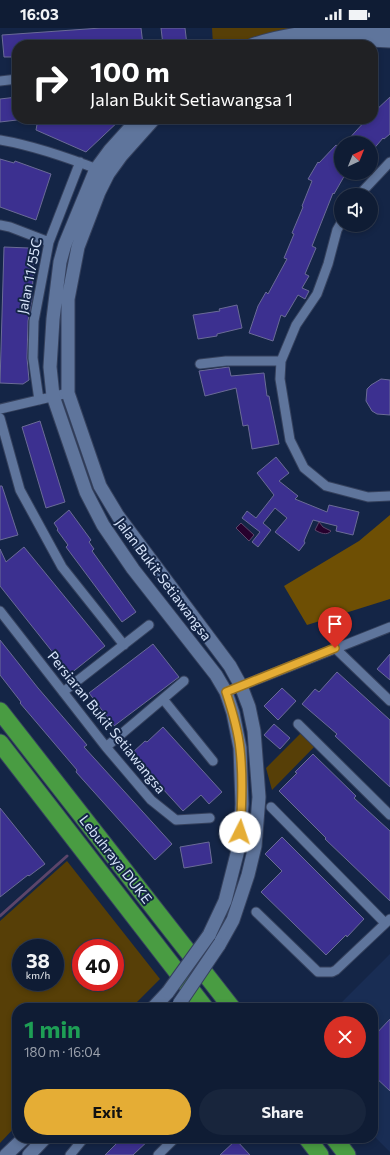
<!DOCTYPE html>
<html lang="en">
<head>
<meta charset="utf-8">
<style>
	:root { --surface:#0f1c34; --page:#18253c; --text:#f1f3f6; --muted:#9ba1ac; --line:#2f3a4f; --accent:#e5ad35 }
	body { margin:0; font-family:Commissioner,sans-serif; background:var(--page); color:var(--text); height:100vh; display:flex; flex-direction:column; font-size:15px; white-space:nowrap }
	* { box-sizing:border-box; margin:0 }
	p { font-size:13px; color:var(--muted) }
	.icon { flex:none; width:22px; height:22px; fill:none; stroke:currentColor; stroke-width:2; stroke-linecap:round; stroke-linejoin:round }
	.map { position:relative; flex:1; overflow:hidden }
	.side { position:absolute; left:12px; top:975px; width:366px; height:140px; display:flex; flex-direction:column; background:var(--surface); border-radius:16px; box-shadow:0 2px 6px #0003,0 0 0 1px var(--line) }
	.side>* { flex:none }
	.banner { position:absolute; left:12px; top:12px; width:366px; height:84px; border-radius:16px; box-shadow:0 2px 6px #0003,0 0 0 1px var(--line); background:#202124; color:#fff; overflow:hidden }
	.needle { width:26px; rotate:43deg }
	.buttons { position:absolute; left:334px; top:108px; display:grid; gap:8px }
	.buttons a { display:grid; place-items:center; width:44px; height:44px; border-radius:50%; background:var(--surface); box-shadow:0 2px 6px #0003,0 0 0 1px var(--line); font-size:20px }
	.speed { position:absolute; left:12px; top:911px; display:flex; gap:8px; font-size:20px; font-weight:700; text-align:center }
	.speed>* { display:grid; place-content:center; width:52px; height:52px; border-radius:50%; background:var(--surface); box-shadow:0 2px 6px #0003,0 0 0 1px var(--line); line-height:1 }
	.speed small { font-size:10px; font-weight:400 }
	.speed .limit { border:6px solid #d22; background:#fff; color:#111 }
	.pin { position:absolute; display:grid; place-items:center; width:34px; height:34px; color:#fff; margin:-41px -17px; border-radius:50% 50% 50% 0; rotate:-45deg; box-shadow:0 0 4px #0007 }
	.pin .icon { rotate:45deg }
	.me { position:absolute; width:44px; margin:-22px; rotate:4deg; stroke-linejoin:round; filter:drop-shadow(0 0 3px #0008) }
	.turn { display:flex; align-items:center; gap:14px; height:84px; padding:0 12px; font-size:18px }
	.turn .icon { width:52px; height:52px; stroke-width:2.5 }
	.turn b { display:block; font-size:28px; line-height:34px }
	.round { display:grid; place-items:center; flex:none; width:42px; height:42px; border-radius:21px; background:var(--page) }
	.summary { display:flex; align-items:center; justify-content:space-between; height:68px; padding:0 12px }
	h1 { font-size:24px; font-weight:700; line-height:30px; color:#1e9e55 }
	.action { display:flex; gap:8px; margin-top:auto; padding:8px 12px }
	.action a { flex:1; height:46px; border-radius:24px; background:var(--accent); color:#111; font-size:16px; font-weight:700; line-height:46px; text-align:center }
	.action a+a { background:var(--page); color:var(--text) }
	.status { display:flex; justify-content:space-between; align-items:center; height:28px; padding:0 20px; background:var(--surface); direction:ltr }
	.status svg { height:11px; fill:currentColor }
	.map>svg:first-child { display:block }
	.built { fill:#192d54 }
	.green { fill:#573f07; fill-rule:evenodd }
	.forest { fill:#6e4f04 }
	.water { fill:#27012d; stroke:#5c456a }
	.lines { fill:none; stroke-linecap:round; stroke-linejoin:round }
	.stream { stroke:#5c456a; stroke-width:3 }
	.building { fill:#3c3090; stroke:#6a6b96 }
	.street-casing { stroke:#35415d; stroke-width:11 }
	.secondary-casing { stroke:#35415d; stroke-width:15 }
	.highway-casing { stroke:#35415d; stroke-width:19 }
	.street { stroke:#5f759c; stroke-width:9 }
	.secondary { stroke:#5f759c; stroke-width:13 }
	.highway { stroke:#499c42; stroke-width:17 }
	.secondary-bridge-casing { stroke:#35415d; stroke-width:15; stroke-linecap:butt }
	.secondary-bridge { stroke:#5f759c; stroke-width:13 }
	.route-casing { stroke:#957022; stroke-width:10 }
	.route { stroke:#e5ad35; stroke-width:7 }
	.labels { text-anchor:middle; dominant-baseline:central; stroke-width:4; stroke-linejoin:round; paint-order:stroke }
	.street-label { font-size:14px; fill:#d7e4fa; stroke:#142546 }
</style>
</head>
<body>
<div class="status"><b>16:03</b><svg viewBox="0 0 49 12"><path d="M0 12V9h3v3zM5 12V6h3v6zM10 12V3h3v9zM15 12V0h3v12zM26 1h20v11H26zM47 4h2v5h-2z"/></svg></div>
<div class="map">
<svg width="390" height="1127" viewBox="0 0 390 1127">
	<rect width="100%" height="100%" fill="#142546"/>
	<path class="built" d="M390,926V1124L373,1107V980H336Z"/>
	<path class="green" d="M212,0H332L250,11L237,17H213Z
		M304,702L317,716L272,762L266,740Z
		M67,833L160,951L131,980H17V1097L0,1115V893ZM21,920H55V954H21ZM81,920H115V954H81Z"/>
	<path class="forest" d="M390,487V571L307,597L284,558L359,513Z"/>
	<path class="water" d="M319,494L323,499L331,503C327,508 320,505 315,502Z
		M241,495L254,507L249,513L236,500Z"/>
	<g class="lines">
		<path class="stream" d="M0,888L67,828"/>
	</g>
	<path class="building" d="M101,0H141L143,17H17V29H4L2,7Z
		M161,0H185L187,17H163Z
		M17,69V92L0,94V71Z
		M390,69V106L384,111L383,110L371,124V115H345L367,91H373V85Z
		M38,91H121L86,124L36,102Z
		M336,117L341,121V145H346L334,166L333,165L312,218L316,220L305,246L309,248L302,260L309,263L305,271L298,267L285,289L281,287L273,313L249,305L258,278L266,264L268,266L287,231L284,230L294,206L292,205L303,179L302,178L312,153L308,151L318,134L319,135Z
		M0,131L14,135L15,133L51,146L36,192L0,179Z
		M4,219L29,220L34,225L32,272L28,293L27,330L29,352L23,356L0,355Z
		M237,277L242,300L217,306V308L198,311L193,287L220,283L219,281Z
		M229,339L231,348L264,345L267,368H269L279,416L252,421L248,397L243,398L236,360L205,368L199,343Z
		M381,351L390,352V387L377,386L372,383L366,373L367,361L371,357Z
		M40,393L65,474L46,480L22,399Z
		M276,429L289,445L279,453L298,468L295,471L327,484L329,477L359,484L353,507L336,503L337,498L313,492L304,513L305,515L299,523L275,504L287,490L275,480L263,495L271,502L258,519L252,514L260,504L242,490L247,483L256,490L274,467L257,445Z
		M0,458H2L18,507L0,512Z
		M69,482L91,512L89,514L94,521L92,523L136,584L122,594L66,519L68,517L57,502L58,501L54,495Z
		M24,519L105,618L70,646L0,558V521L6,534Z
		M0,612L38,660L87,717L84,719L172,816L155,832L76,744L77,742L20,675L21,674L0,647Z
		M153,616L179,649L114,698L89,665Z
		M390,626V652L377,641Z
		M337,644L390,692V759L335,708L337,706L302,676L315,661L319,664Z
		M282,660L296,673L278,692L264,678Z
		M274,696L290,710L280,721L264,707Z
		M163,699L222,764L209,776L201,767L183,783L131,726L145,713L147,714Z
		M313,726L356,768L354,770L390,803V873L325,811L326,810L279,763L297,745L295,744Z
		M0,780L45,836L29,848L28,847L0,869Z
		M282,809L364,891L347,909L346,907L326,927L261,864L282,843L265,826Z
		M209,814L212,835L184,840L180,819Z
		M390,991V1063L373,1047V1009Z
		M122,1110H151L133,1127H105Z
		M236,1112L250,1127H220Z"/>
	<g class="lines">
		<g class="street-casing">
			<path id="street" d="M0,53L17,51
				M0,112C35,118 69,130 102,143
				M359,167L390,134
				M341,195L337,202L328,236L317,266L296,297L281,333L280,351L290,412L304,440L326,458L368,469L390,468
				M0,197L10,199L49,214
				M200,336L226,333H281
				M39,372L33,330L34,293L49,214L80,134
				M0,381L68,365
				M0,390L20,462L62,539L124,617
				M0,583L106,719L151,772L176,792L210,790
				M335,620L390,673
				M63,664L149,597
				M226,664L390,599
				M163,671L213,733
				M298,696L390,787
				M106,719L184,653
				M271,779L385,895
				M256,884L318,944H332L336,942L390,891
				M70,1127L84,1110
				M158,1127L175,1110"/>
		</g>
		<g class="secondary-casing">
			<path id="secondary" d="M252,17C293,3 346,0 390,2
				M314,17C340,13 364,11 390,13
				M138,91L110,122L96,141L65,216L60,234L53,291L50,339L53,368L86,464L103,497L133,541L216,647L226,664L233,685L240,720L242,776L239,818L225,873L209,907
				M154,91L121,128L108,146L99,164L78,219L68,271V365L100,458L118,488L230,638L241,658L249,679L254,703L259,769L255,818L248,847L233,892L219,917
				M153,980L168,964
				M6,1127L24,1110
				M29,1127L45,1110"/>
		</g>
		<g class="highway-casing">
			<path id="highway" d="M0,683L232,980
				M0,715L205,980
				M307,1110L320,1127
				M334,1110L347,1127"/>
		</g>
		<use href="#street" class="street"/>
		<use href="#secondary" class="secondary"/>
		<use href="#highway" class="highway"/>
		<g class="secondary-bridge-casing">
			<path id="secondary-bridge" d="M168,964L209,907
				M179,976L219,917"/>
		</g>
		<use href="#secondary-bridge" class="secondary-bridge"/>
	</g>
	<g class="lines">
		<g class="route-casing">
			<path id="route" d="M240,804C242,777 243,748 240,721C238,702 232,682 226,664L335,620"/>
		</g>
		<use href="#route" class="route"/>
	</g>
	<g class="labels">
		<g class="street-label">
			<text transform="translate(29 248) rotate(-79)">Jalan 11/55C</text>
			<text transform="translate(164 551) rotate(53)">Jalan Bukit Setiawangsa</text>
			<text transform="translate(107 694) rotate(51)">Persiaran Bukit Setiawangsa</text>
			<text transform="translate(116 831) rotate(52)">Lebuhraya DUKE</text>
		</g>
	</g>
</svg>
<div class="buttons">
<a><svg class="needle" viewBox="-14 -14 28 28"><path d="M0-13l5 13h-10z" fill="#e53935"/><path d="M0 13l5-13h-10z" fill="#9ba1ac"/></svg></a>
<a><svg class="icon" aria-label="sound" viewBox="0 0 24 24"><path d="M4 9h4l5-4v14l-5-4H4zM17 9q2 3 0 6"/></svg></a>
</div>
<div class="speed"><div>38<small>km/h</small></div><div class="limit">40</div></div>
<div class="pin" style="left:335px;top:620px;background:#d93025"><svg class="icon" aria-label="arrive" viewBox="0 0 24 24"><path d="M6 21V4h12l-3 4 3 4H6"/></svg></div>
<svg class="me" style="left:240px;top:804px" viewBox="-20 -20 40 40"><circle r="19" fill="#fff"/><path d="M0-13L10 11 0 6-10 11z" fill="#e5ad35"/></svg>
<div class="banner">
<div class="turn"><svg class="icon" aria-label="right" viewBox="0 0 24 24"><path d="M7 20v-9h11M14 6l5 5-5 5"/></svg><div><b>100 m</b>Jalan Bukit Setiawangsa 1</div></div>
</div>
<section class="side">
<div class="summary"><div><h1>1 min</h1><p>180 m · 16:04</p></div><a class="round" style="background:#d93025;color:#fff"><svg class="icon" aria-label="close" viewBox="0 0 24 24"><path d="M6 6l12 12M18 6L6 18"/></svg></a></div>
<div class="action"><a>Exit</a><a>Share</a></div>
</section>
</div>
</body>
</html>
